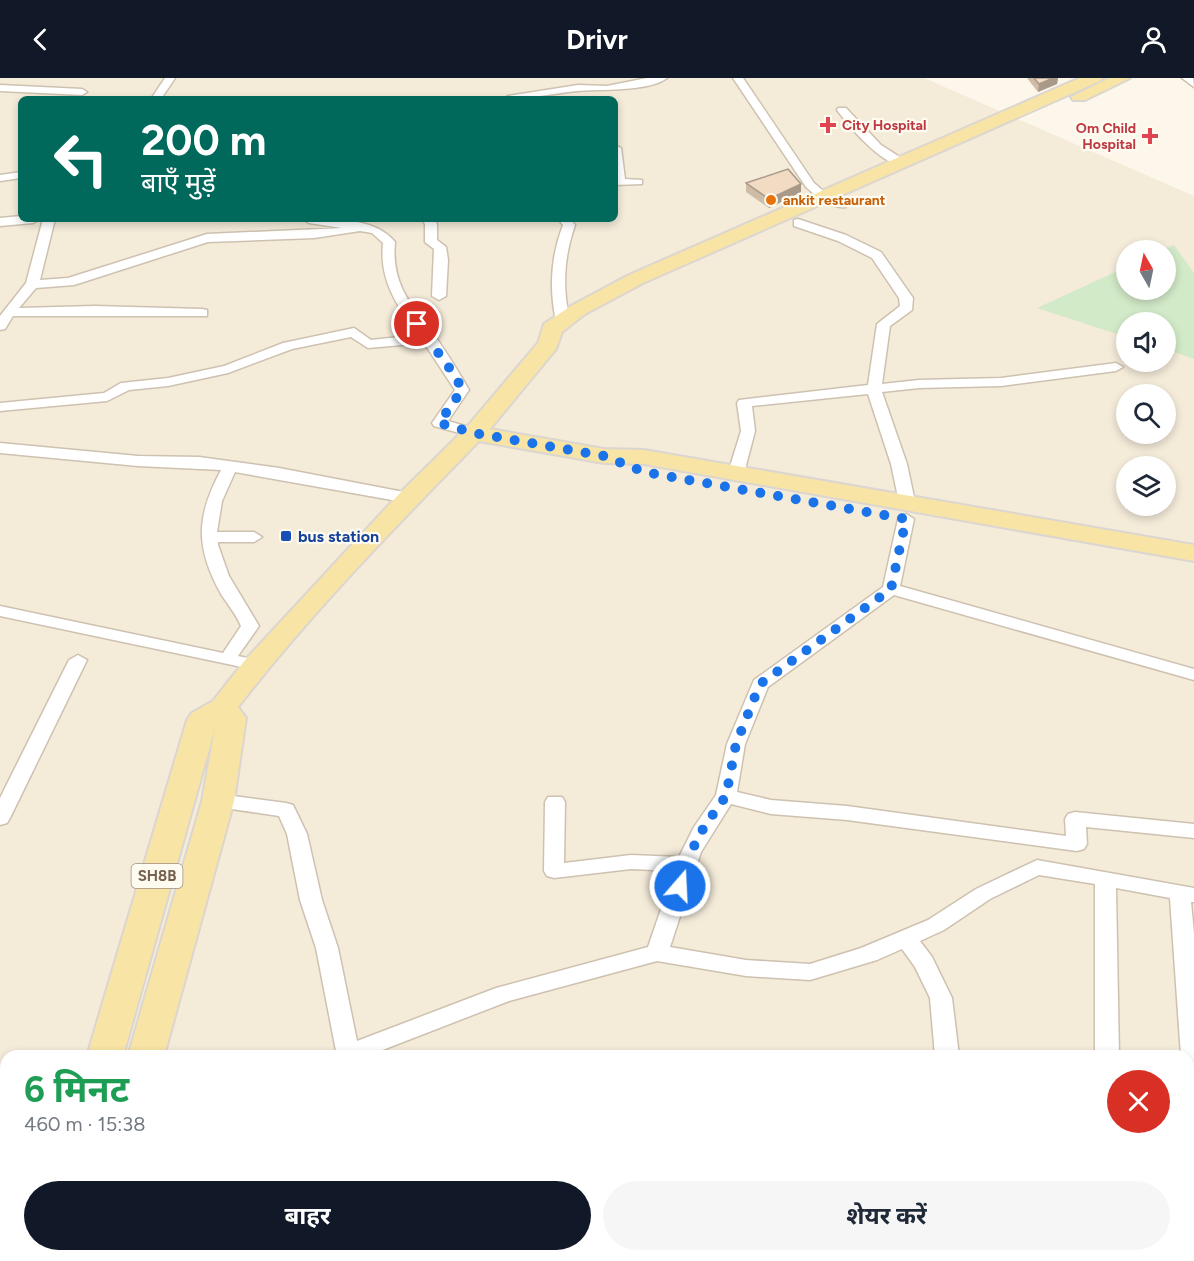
<!DOCTYPE html>
<html lang="hi">
<head>
<meta charset="utf-8">
<style>
	:root { --surface:#fff; --page:#f6f6f7; --text:#1f2937; --muted:#747a83; --accent:#111827 }
	body { margin:0; font-family:Figtree,"Noto Sans Devanagari",sans-serif; background:var(--page); color:var(--text); height:100vh; display:flex; flex-direction:column; font-size:22px; white-space:nowrap }
	* { box-sizing:border-box; margin:0 }
	p { font-size:20px; color:var(--muted) }
	.icon { flex:none; width:33px; height:33px; fill:none; stroke:currentColor; stroke-width:2; stroke-linecap:round; stroke-linejoin:round }
	.map { position:relative; flex:1; overflow:hidden }
	.drawer { position:absolute; left:0px; top:972px; width:1194px; height:212px; display:flex; flex-direction:column; background:var(--surface); border-radius:18px 18px 0 0; box-shadow:0 3px 9px #0003 }
	.drawer>* { flex:none }
	.top-card { position:absolute; left:18px; top:18px; width:600px; height:126px; border-radius:9px; box-shadow:0 3px 9px #0003; background:#00695c; color:#fff; overflow:hidden }
	.needle { width:39px; rotate:351deg }
	.buttons { position:absolute; left:1116px; top:162px; display:grid; gap:12px }
	.buttons a { display:grid; place-items:center; width:60px; height:60px; border-radius:50%; background:var(--surface); box-shadow:0 3px 9px #0003; font-size:30px }
	.pin { position:absolute; display:grid; place-items:center; width:51px; height:51px; color:#fff; margin:-26px; border:3px solid #fff; border-radius:50%; box-shadow:0 2px 6px #0007 }
	.me { position:absolute; width:66px; margin:-33px; rotate:19deg; stroke-linejoin:round; filter:drop-shadow(0 0 4px #0008) }
	.turn { display:flex; align-items:center; gap:21px; height:126px; padding:0 24px; font-size:27px }
	.turn .icon { width:78px; height:78px; stroke-width:2.5 }
	.turn b { display:block; font-size:42px; line-height:51px }
	.round { display:grid; place-items:center; flex:none; width:63px; height:63px; border-radius:32px; background:var(--page) }
	.head { display:flex; align-items:center; justify-content:space-between; height:102px; padding:0 24px }
	h1 { font-size:36px; font-weight:700; line-height:45px; color:#1e9e55 }
	.primary-button { display:flex; gap:12px; margin-top:auto; padding:12px 24px }
	.primary-button a { flex:1; height:69px; border-radius:36px; background:var(--accent); color:#fff; font-size:24px; font-weight:700; line-height:69px; text-align:center }
	.primary-button a+a { background:var(--page); color:var(--text) }
	header { display:flex; justify-content:space-between; align-items:center; height:78px; padding:0 24px; background:var(--accent); color:#fff; font-size:27px; font-weight:700 }
	.map>svg:first-child { display:block }
	.residential { fill:#f4ebd9; fill-rule:evenodd }
	.green { fill:#d2eac8 }
	.lines { fill:none; stroke-linecap:round; stroke-linejoin:round }
	.street-casing { stroke:#cec1b0; stroke-width:3 }
	.primary-casing { stroke:#dcd6d1; stroke-width:4 }
	.street { fill:#fff; fill-rule:evenodd }
	.primary { fill:#f8e4a5; fill-rule:evenodd }
	.wall { fill:#cfbca7 }
	.shaded-wall { fill:#a99988 }
	.building { fill:#f1dbc2; stroke:#a99988; stroke-width:1.5 }
	.route { stroke:#1a73e8; stroke-width:10; stroke-dasharray:0 18 }
	.health-dot { fill:#e0444e; stroke:#fefbf1; stroke-width:2 }
	.food-dot { fill:#e8710a; stroke:#fefbf1; stroke-width:2 }
	.transit-dot { fill:#1a4fb4; stroke:#fefbf1; stroke-width:2 }
	.labels { text-anchor:middle; dominant-baseline:central; stroke-width:4.5; stroke-linejoin:round; paint-order:stroke }
	.far-health-label { font-size:14px; font-weight:bold; fill:#be3a42; stroke:#fefbf1; text-anchor:start }
	.far-food-label { font-size:14px; font-weight:bold; fill:#c56008; stroke:#fefbf1; text-anchor:start }
	.shield { fill:#fefbf1; stroke:#a08f7f; stroke-width:1.5 }
	.shield-label { font-size:15px; font-weight:bold; fill:#77614e }
	.transit-label { font-size:16px; font-weight:bold; fill:#164399; stroke:#fefbf1; text-anchor:start }
</style>
</head>
<body>
<header><svg class="icon" aria-label="back" viewBox="0 0 24 24"><path d="M15 5l-7 7 7 7"/></svg>Drivr<svg class="icon" aria-label="person" viewBox="0 0 24 24"><circle cx="12" cy="8" r="4"/><path d="M4 21q1-7 8-7t8 7"/></svg></header>
<div class="map">
<svg width="1194" height="1183" viewBox="0 0 1194 1183">
	<rect width="100%" height="100%" fill="#fcf7ea"/>
	<path class="residential" d="M0,0H924L1194,118V1183H0ZM21,21H615V141H21ZM1126,172H1166V212H1126ZM1126,244H1166V284H1126ZM1126,316H1166V356H1126ZM1126,388H1166V428H1126ZM6,978H1188V1178H6Z"/>
	<path class="green" d="M1174,167L1194,195V281L1166,271V244H1126V259L1037,230L1126,189V212H1166V172H1162Z"/>
	<g class="lines">
		<g class="street-casing">
			<path id="street" d="M165,0H175L161,21H151Z
				M647,0H667C649,14 599,11 577,13C551,16 528,21 503,21L508,18L578,7L607,8Z
				M733,0H743L814,105L828,117L846,123V129C831,131 817,119 806,109Z
				M1182,0H1193L1194,9Z
				M0,7L82,11L87,14L82,17L0,13Z
				M838,30H846L881,67L906,83V87C884,91 849,48 837,32Z
				M615,67L621,70L625,101L642,102V106L615,107Z
				M21,94V100L0,103V97Z
				M21,138V141H39L33,145L0,148V140Z
				M43,141H55L40,202L68,200L207,156L342,150L309,145L303,141C333,141 375,139 395,164C391,206 411,227 435,258C446,274 459,294 469,312L448,343L479,352L481,355L474,359L434,348L432,345L455,312L424,265L368,270L351,259L292,271L228,295L168,308L129,312L107,323L0,333V325L104,315L121,305L168,300L224,288L283,265L354,250L371,262L418,257C397,228 379,202 383,165L372,155L360,153L314,160L208,164L74,207L36,210L19,230L95,228L202,231L207,232V238H13L5,251L0,252V238L26,205Z
				M422,141H434L437,146V162L446,169L448,182L446,218L439,222L432,218L434,171L425,164V146Z
				M558,141H570L575,147C564,178 562,211 570,243L563,247L556,243C549,211 551,178 563,147Z
				M798,141L846,157L881,174L913,220L912,232L890,248L882,306L919,302L1001,300L1116,285L1123,289L1116,293L1001,308L919,310L882,314L907,386L915,424L913,427H901L899,424L891,386L868,316L752,328L755,353L744,395L741,398H731L728,395L741,353L737,325L739,322L868,307L877,246L900,228L899,220L872,180L838,163L794,148V142Z
				M0,365L138,378L199,379L279,390L409,415L417,420L409,425L235,394L222,423L217,454H254L262,459L254,464H218V467L229,498L259,548L238,578L262,583L265,587L262,591L256,592L0,538V528L223,575L241,548C236,536 228,527 221,516C195,469 196,439 221,392L138,388L0,375Z
				M906,436L914,441L900,508L1194,591V602L894,517L768,609L745,666L737,714L771,722L847,728L1066,758L1065,741L1068,736L1075,734L1194,746V760L1086,749L1087,766L1084,771L1077,773L847,742L771,736L731,726L701,774L670,869L746,882L810,886L861,870L928,842L976,811L1037,782L1194,810V824H1191L1194,856V1003L1188,1001V978H1181L1170,820L1116,810L1119,978H1095V806L1039,797L990,821L944,852L920,863L932,879L952,920L959,978H935L930,920L915,889L902,871L877,882L810,902L746,898L657,883L509,923L367,978H337L316,870L300,822L287,756L279,738L211,728L208,723L211,718L218,716L286,725L293,727L307,756L322,822L338,870L357,963L496,910L648,869L674,793L631,791L554,800L547,798L544,793L545,724L548,719H562L565,724L564,785L631,777L679,779L694,749L716,717L727,666L754,602L883,509L898,441Z
				M78,577L87,582L10,740L7,745L0,747V720L69,582Z
				M0,1043H6V1063H0Z
				M1188,1055L1194,1056V1076L1188,1075Z
				M348,1178H374V1183H348Z
				M941,1178H967V1183H941Z
				M1087,1178H1142L1145,1183H1090Z"/>
		</g>
		<g class="primary-casing">
			<path id="primary" d="M1080,0H1102L1100,3L643,205L585,236L562,254L556,271L490,351L604,371L644,372L1194,467V483L644,386L604,385L479,363C396,448 311,535 238,629L246,640L234,723L164,978H128L202,723L215,650L123,978H87L187,642L192,635L213,623L246,581L400,415L466,350L538,265L544,246L571,228L629,197Z
				M1109,0H1130L1085,22H1073L1071,19Z
				M26,1178H66L64,1183H24Z
				M68,1178H108L107,1183H67Z"/>
		</g>
		<use href="#street" class="street"/>
		<use href="#primary" class="primary"/>
	</g>
	<path class="wall" d="M1027,0H1058L1057,6L1038,14Z
		M746,105L801,114L769,130L746,114Z"/>
	<path class="shaded-wall" d="M1053,0H1058L1057,6L1038,14L1039,6Z
		M801,106V114L769,130V121Z"/>
	<path class="building" d="M1034,0H1053L1039,6Z
		M788,91L801,106L769,121L746,105Z"/>
	<g class="lines">
		<path class="route" d="M417,246L456,299L462,312L439,345L474,355L604,378L644,394L906,441L891,511L760,606L736,666L726,718L704,749L691,774L680,808"/>
	</g>
	<g class="health-dot">
		<path d="M825 38h6v6h6v6h-6v6h-6v-6h-6v-6h6z"/>
		<path d="M1147 49h6v6h6v6h-6v6h-6v-6h-6v-6h6z"/>
	</g>
	<circle class="food-dot" cx="771" cy="122" r="6"/>
	<rect class="transit-dot" x="280" y="452" width="12" height="12" rx="3"/>
	<g class="labels">
		<g class="far-health-label">
			<text x="842" y="47">City Hospital</text>
			<text x="1136" y="50" text-anchor="end">Om Child<tspan x="1136" dy="16">Hospital</tspan></text>
		</g>
		<g class="far-food-label">
			<text x="783" y="122">ankit restaurant</text>
		</g>
		<rect class="shield" x="131.5" y="786" width="51" height="24" rx="4.5"/>
		<g class="shield-label">
			<text x="157" y="798">SH8B</text>
		</g>
		<g class="transit-label">
			<text x="298" y="458">bus station</text>
		</g>
	</g>
</svg>
<div class="buttons">
<a><svg class="needle" viewBox="-14 -14 28 28"><path d="M0-13l5 13h-10z" fill="#e53935"/><path d="M0 13l5-13h-10z" fill="#747a83"/></svg></a>
<a><svg class="icon" aria-label="sound" viewBox="0 0 24 24"><path d="M4 9h4l5-4v14l-5-4H4zM17 9q2 3 0 6"/></svg></a>
<a><svg class="icon" aria-label="search" viewBox="0 0 24 24"><circle cx="10" cy="10" r="6"/><path d="M15 15l6 6"/></svg></a>
<a><svg class="icon" aria-label="layers" viewBox="0 0 24 24"><path d="M12 4l9 5-9 5-9-5zM3 14l9 5 9-5"/></svg></a>
</div>
<div class="pin" style="left:417px;top:246px;background:#d93025"><svg class="icon" aria-label="arrive" viewBox="0 0 24 24"><path d="M6 21V4h12l-3 4 3 4H6"/></svg></div>
<svg class="me" style="left:680px;top:808px" viewBox="-20 -20 40 40"><circle r="17" fill="#1a73e8" stroke="#fff" stroke-width="3"/><path d="M0-11L8 9 0 5-8 9z" fill="#fff"/></svg>
<div class="top-card">
<div class="turn"><svg class="icon" aria-label="left" viewBox="0 0 24 24"><path d="M17 20v-9H6M10 6l-5 5 5 5"/></svg><div><b>200 m</b>बाएँ मुड़ें</div></div>
</div>
<section class="drawer">
<div class="head"><div><h1>6 मिनट</h1><p>460 m · 15:38</p></div><a class="round" style="background:#d93025;color:#fff"><svg class="icon" aria-label="close" viewBox="0 0 24 24"><path d="M6 6l12 12M18 6L6 18"/></svg></a></div>
<div class="primary-button"><a>बाहर</a><a>शेयर करें</a></div>
</section>
</div>
</body>
</html>
